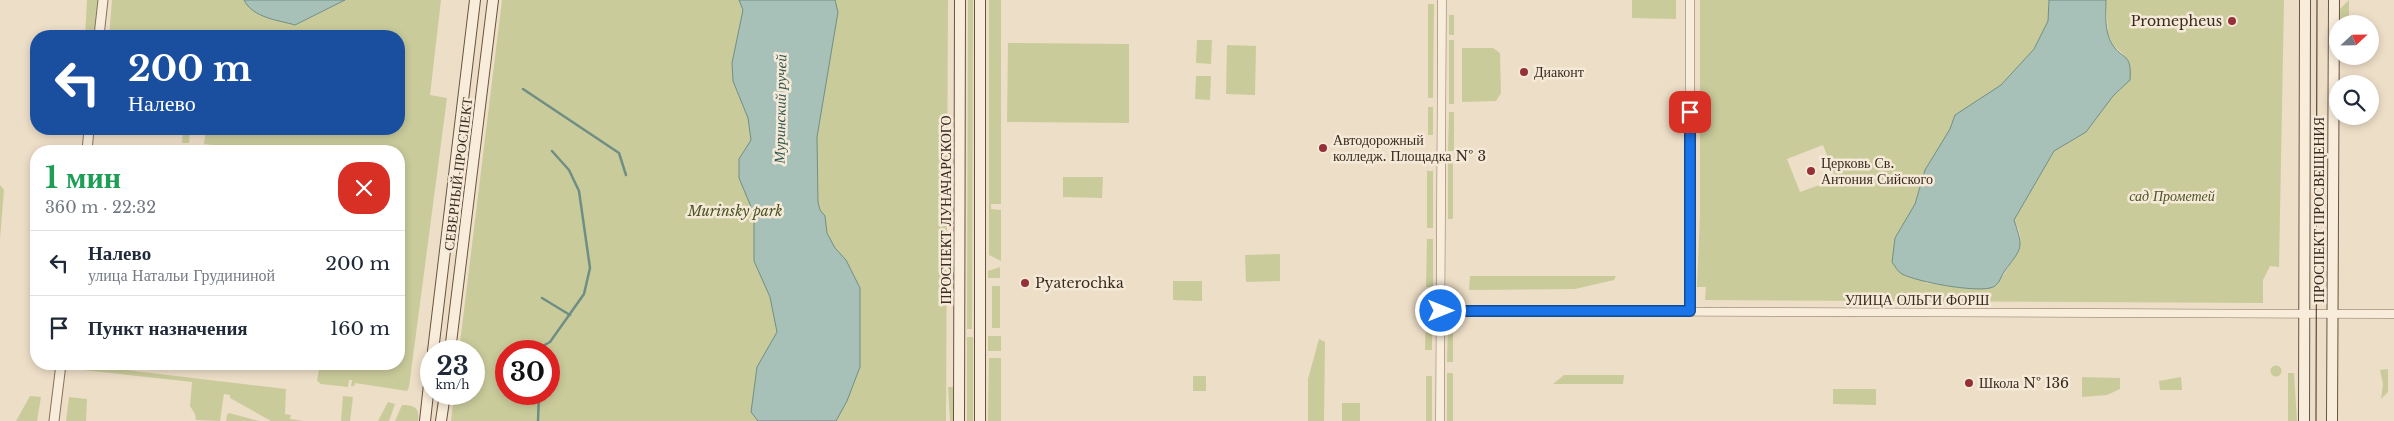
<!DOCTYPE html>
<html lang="ru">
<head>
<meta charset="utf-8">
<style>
	:root { --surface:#fff; --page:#f2f2f3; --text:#1f2937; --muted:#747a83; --line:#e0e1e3 }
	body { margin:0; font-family:"Libre Baskerville",serif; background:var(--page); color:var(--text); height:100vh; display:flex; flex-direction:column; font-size:19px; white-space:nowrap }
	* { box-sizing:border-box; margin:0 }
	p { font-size:16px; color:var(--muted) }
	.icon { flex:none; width:28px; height:28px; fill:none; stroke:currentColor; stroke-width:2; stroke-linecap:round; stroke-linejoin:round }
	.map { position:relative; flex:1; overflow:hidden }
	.sheet { position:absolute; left:30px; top:145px; width:375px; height:225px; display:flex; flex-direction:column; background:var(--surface); border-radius:20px; box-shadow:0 2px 8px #0003 }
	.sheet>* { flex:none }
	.hud { position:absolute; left:30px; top:30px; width:375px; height:105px; border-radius:20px; box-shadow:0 2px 8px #0003; background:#1a4fa0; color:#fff; overflow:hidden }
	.needle { width:32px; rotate:68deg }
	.controls { position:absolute; left:2329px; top:15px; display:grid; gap:10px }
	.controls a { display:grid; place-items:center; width:50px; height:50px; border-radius:50%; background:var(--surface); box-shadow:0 2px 8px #0003; font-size:25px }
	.speed { position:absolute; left:420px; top:340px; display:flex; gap:10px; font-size:25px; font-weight:700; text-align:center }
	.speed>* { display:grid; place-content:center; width:65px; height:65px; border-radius:50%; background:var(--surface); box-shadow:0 2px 8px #0003; line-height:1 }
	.speed small { font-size:12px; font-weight:400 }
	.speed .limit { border:8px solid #d22; background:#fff; color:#111 }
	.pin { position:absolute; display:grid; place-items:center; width:42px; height:42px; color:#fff; margin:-21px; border-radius:10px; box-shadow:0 2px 8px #0006 }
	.me { position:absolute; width:55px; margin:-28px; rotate:90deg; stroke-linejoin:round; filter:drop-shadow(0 0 4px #0008) }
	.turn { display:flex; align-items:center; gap:18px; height:105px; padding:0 15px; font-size:22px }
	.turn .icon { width:65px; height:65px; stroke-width:2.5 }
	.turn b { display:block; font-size:35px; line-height:42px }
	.round { display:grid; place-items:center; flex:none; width:52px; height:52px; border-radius:20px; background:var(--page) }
	.summary { display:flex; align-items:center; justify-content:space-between; height:85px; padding:0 15px }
	h1 { font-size:30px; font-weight:800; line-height:38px; color:#1e9e55 }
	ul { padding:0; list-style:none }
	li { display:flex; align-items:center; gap:15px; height:65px; padding:0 15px; border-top:1px solid var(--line) }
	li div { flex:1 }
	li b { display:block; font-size:19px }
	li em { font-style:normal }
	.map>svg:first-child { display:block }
	.green { fill:#cacb9b; fill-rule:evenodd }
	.water { fill:#a8c1b8; stroke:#6f8f84 }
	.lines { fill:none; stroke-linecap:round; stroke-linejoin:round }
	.stream { stroke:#6f8f84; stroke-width:2.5 }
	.minor-casing { stroke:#88705d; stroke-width:9 }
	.tertiary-casing { stroke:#88705d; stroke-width:11 }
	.secondary-casing { stroke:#6a5240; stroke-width:12 }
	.minor { stroke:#f8eddb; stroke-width:8 }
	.tertiary { stroke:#f8eddb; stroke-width:9 }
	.secondary { stroke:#f8eddb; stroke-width:10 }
	.tram { stroke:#392a20; stroke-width:1 }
	.route-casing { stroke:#114b97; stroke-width:12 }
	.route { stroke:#1a73e8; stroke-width:9 }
	.poi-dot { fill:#953039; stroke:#f5e9d7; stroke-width:2 }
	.labels { text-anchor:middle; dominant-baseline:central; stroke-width:5; stroke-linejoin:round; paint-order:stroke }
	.poi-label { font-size:14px; fill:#392a20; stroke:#f5e9d7; text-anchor:start }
	.street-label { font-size:14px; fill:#392a20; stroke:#f5e9d7 }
	.park-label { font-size:14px; font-style:italic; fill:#4d5528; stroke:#f5e9d7 }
	.water-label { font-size:15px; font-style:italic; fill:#305852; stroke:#f5e9d7 }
</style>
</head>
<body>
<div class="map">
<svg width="2394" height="421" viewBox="0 0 2394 421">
	<rect width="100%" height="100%" fill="#eddec7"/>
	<path class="green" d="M87,0H99L95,36H85Z
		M112,0H441L430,95L447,98L409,387L407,391L355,383L354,386H351L352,380H349L348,387L321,384L317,381L320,364H399V151H270L204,144L206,129H399V36H109Z
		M502,0H948L946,421H451L454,394H474V351H459ZM506,351H549V394H506Z
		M968,0H973L972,329H967Z
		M989,0H1001V204H991V209L1001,210V261L989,255Z
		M1632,0H1676V19L1632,18Z
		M1700,0H2049L2048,21L2034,49L2001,85L1955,115L1950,129L1925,170L1915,204L1895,238L1926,283C1946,285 1969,291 1988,288C2000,286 2020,251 2020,238C2021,233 2016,225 2014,220L2054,151L2086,132L2113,96L2130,80L2123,54L2113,45L2108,34L2106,0H2284L2279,267L2270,266L2263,280V303L1705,300L1706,287H1697L1700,215ZM1823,145L1836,179L1800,192L1787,159Z
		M2349,0V22L2340,24V9Z
		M1428,4H1434L1433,98H1428Z
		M1449,15H1454V35H1449Z
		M1197,40H1212L1211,64L1196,63Z
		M1449,40H1454V104H1449Z
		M1008,43L1129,44V123L1007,122Z
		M1227,45L1256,46L1255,95L1226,94Z
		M1462,48H1493L1500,53L1501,93L1496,101L1462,102Z
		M1196,76H1211L1210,100L1195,99Z
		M1428,107H1433V135H1428Z
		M1449,112H1454V151H1448Z
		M183,129H190L189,143H182Z
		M1448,157H1453V219H1448Z
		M1427,171H1433V228H1427Z
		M1063,177H1103L1102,198L1063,197Z
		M0,185L4,190L0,239Z
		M1427,239H1433V287H1426Z
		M1280,254V281L1246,282L1245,255Z
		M1000,267V278H988V271Z
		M1470,276H1616L1614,280L1575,289L1469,290Z
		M1173,281H1202V301L1173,300Z
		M992,286H1000V328H992Z
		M1426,294H1432V350H1425Z
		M1448,322L1453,330V362H1447Z
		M988,336H1001V351H988Z
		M967,337H973V421H967Z
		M1319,339L1325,342L1324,421H1308V379Z
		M989,358H1001V421H988Z
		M75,364L286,389L285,414L291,415L290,419L304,421H271L230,398V395L224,394L220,421L196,420L195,414L190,406L192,382L74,369Z
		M2270.5 371a5.5 5.5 0 1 1 11 0a5.5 5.5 0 1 1-11 0Z
		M2388,369V392L2381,399L2383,384L2380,370Z
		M1447,373H1453V421H1447Z
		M2288,373H2294L2297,421H2288Z
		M1564,375H1624L1623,384H1553Z
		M1193,376H1206V391H1193Z
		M1426,376H1432V421H1426Z
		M2082,377L2120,378V389L2107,395L2082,397Z
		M2181,377L2182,390H2160L2159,381Z
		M948,387H953V421H950Z
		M1833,389H1876V405L1833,404Z
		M30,396L41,397L37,421H16Z
		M343,396L353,397L350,421H341Z
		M69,397L87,399L86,421H66Z
		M388,402L395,404L389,421H378Z
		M1342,403H1360V421H1342Z
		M402,405C415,405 420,408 418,421H395Z
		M229,413L259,421H226L227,415Z"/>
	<path class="water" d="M244,0H345L295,25C278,20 253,18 244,0Z
		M739,0H835L838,12L817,137L818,202L820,210L825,216L827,233L835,248L846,260L860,288V367L847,401L836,421H758L751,412L757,367L777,332L770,297L754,261V214L739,178V159L751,140L748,118L733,81L732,63L743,10Z
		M2049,0H2106C2106,14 2104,31 2112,44C2123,61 2132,52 2130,80L2113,96L2086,132L2054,151L2014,220C2024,250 2022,247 2004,272C2000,278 1999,286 1990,288C1972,292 1918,282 1902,274C1897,271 1895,266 1892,262L1895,238L1915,204L1925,170L1950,129L1955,115L2001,85L2034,49L2048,21Z"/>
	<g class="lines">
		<path class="stream" d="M523,89L619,153L626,175
			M542,298L570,315
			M534,351L550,342L584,294L590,268L579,191L569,170L552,151
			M538,421L539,394"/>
		<g class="minor-casing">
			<path id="minor" d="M1690,0V311
				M1441,311L2394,314
				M1440,421L1442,0"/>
		</g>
		<g class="tertiary-casing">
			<path id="tertiary" d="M99,36L103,0
				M87,151L89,129
				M54,421L61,364"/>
		</g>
		<g class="secondary-casing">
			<path id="secondary" d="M433,351L475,0
				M450,351L493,0
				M425,421L431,366
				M441,421L445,394
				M959,421L960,0
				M980,421V0
				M2304,421L2305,0
				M2332,421L2334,0"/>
		</g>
		<use href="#minor" class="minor"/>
		<use href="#tertiary" class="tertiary"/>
		<use href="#secondary" class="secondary"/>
		<path class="tram" d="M2316,421L2317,0"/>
	</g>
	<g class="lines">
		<g class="route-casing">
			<path id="route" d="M1441,311H1690V112"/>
		</g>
		<use href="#route" class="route"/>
	</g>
	<g class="poi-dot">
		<circle cx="2232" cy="21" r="5"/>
		<circle cx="1524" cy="72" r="5"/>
		<circle cx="1323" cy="148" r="5"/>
		<circle cx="1811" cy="171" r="5"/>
		<circle cx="1025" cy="283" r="5"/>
		<circle cx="1969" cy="383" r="5"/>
	</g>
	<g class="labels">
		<g class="poi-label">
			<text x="2222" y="21" text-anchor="end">Promepheus</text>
			<text x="1534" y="72">Диаконт</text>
			<text x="1333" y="140">Автодорожный<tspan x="1333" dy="16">колледж. Площадка № 3</tspan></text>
			<text x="1821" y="163">Церковь Св.<tspan x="1821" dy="16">Антония Сийского</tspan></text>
			<text x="1035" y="283">Pyaterochka</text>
			<text x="1979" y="383">Школа № 136</text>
		</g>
		<g class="street-label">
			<text transform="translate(458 174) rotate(-83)">СЕВЕРНЫЙ ПРОСПЕКТ</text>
			<text transform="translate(946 210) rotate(-90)">ПРОСПЕКТ ЛУНАЧАРСКОГО</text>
			<text transform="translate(2319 210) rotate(-90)">ПРОСПЕКТ ПРОСВЕЩЕНИЯ</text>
			<text x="1917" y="300">УЛИЦА ОЛЬГИ ФОРШ</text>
		</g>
		<g class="park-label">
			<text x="2172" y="196">сад Прометей</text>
			<text x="735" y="211">Murinsky park</text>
		</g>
		<g class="water-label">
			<text transform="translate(780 109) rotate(-89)">Муринский ручей</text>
		</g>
	</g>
</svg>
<div class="controls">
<a><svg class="needle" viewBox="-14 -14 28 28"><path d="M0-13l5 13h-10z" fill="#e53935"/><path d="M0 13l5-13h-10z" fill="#747a83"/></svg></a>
<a><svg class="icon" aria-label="search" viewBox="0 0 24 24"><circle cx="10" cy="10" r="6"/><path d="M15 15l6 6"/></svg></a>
</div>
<div class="speed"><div>23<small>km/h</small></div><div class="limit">30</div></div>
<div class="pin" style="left:1690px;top:112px;background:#d93025"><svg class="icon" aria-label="arrive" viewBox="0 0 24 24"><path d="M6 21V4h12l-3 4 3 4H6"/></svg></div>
<svg class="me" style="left:1441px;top:311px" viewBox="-20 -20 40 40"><circle r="17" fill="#1a73e8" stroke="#fff" stroke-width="3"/><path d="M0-11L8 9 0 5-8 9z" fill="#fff"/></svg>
<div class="hud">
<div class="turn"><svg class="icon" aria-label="left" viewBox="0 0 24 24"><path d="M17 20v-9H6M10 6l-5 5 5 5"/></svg><div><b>200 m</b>Налево</div></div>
</div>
<section class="sheet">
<div class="summary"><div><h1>1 мин</h1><p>360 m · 22:32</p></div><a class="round" style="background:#d93025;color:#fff"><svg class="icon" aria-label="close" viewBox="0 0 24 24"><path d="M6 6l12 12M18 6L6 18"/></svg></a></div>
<ul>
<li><svg class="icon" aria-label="left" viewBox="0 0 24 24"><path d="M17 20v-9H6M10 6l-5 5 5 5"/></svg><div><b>Налево</b><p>улица Натальи Грудининой</p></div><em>200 m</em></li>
<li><svg class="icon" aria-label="arrive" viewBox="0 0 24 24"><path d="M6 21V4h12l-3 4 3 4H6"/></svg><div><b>Пункт назначения</b></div><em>160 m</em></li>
</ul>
</section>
</div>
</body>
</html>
